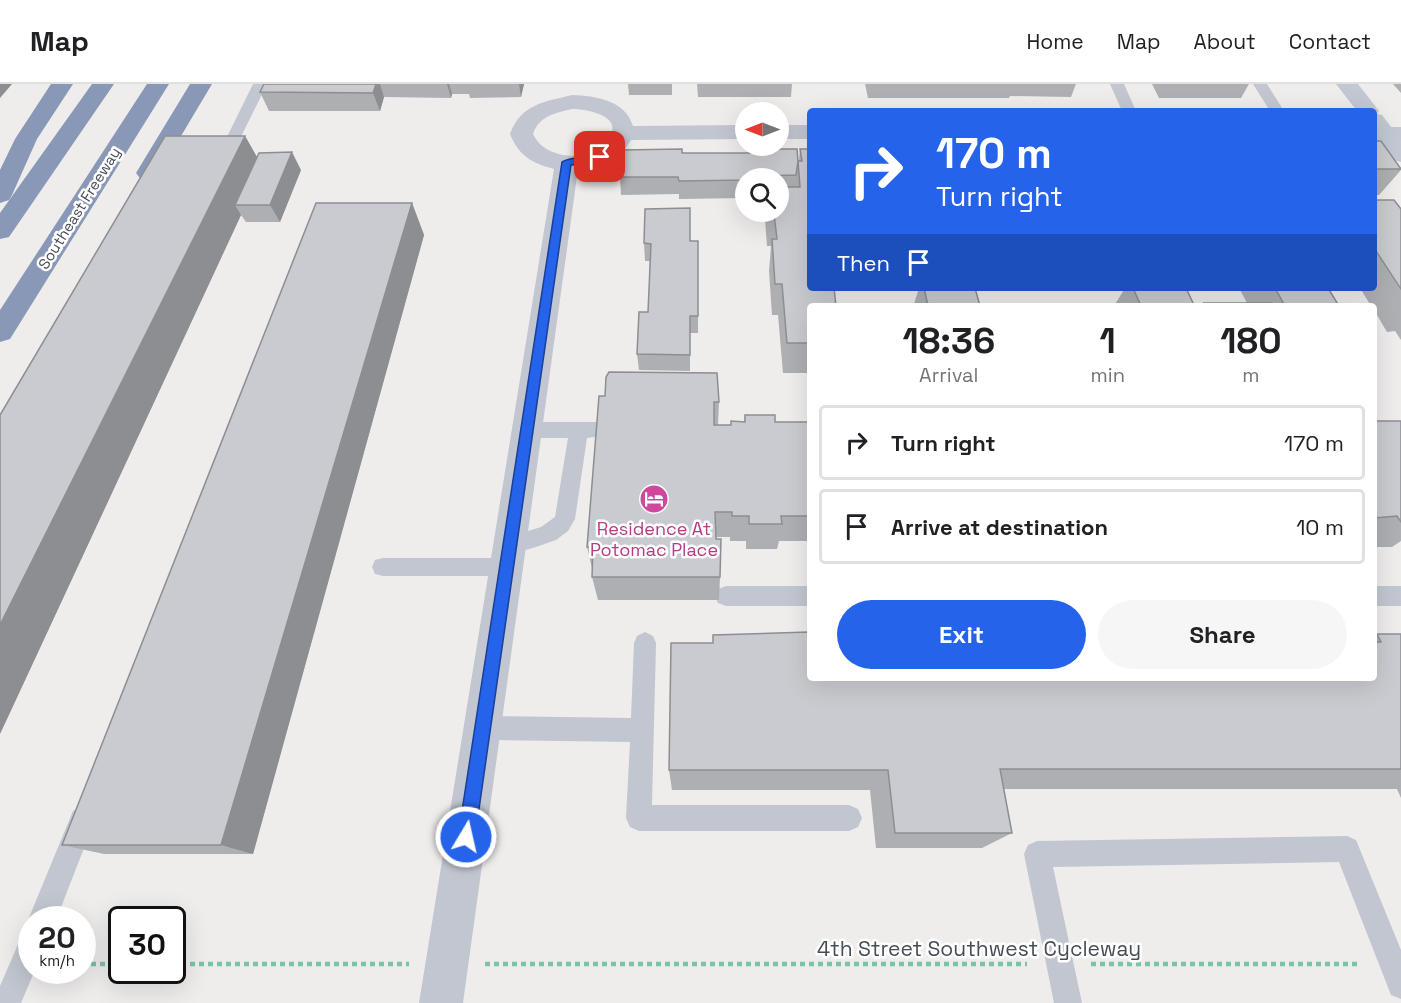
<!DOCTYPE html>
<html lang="en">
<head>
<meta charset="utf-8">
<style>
	:root { --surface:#fff; --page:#f6f6f6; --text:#202124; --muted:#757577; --line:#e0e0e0; --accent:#2563eb }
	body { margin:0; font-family:"Space Grotesk",sans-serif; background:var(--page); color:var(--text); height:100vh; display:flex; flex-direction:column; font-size:22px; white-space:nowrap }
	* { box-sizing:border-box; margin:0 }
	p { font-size:20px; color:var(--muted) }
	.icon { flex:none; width:33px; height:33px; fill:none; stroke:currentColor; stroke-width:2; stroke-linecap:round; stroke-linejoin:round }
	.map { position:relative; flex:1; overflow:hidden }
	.sheet { position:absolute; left:807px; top:219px; width:570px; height:378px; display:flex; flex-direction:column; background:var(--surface); border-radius:6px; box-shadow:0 6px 24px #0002 }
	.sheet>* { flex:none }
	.banner { position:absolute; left:807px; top:24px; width:570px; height:183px; border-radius:6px; box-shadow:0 6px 24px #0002; background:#2563eb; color:#fff; overflow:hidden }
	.needle { width:39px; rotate:270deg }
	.controls { position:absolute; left:735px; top:18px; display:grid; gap:12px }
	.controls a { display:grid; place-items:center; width:54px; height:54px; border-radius:50%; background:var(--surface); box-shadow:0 6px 24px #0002; font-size:30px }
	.speed { position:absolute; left:18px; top:822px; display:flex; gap:12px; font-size:30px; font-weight:700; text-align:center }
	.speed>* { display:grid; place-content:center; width:78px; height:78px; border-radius:50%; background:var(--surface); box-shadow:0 6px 24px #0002; line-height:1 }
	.speed small { font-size:15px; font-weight:400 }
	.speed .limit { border:3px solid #111; border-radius:9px; background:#fff; color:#111 }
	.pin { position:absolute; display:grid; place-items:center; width:51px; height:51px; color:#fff; margin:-26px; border-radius:12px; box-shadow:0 3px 9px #0006 }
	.me { position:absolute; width:66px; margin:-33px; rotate:9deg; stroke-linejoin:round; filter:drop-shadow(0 0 4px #0008) }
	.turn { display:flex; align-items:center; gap:21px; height:126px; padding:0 30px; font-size:27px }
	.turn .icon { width:78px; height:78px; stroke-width:2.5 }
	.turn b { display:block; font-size:42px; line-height:51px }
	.then { display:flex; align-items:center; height:57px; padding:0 30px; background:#0003; gap:12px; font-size:22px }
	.eta { display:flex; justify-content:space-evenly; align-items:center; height:102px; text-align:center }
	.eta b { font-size:36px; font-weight:800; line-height:42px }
	.button { display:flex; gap:12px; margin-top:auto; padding:12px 30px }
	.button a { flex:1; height:69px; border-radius:36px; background:var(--accent); color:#fff; font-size:24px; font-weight:800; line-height:69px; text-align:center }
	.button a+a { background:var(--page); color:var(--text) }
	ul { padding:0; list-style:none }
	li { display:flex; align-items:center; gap:18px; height:75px; margin:0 12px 9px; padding:0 18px; border:3px solid var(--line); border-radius:6px }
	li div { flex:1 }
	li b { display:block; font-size:22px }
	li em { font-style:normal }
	header { display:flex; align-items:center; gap:36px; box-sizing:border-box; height:84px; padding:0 30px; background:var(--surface); border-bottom:2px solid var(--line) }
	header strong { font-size:28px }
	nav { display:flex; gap:33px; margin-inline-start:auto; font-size:21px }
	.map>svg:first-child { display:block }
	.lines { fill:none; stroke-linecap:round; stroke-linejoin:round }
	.path { stroke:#7bc2a9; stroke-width:4.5; stroke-dasharray:5 4; stroke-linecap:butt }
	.lane { fill:#c1c6d0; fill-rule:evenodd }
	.street { fill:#c1c6d0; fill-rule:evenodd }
	.secondary { fill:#c1c7d3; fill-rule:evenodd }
	.highway { fill:#8998b6; fill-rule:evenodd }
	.wall { fill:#aeafb3 }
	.shaded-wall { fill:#8d8e92 }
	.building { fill:#cacbd0; stroke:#8d8e92; stroke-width:1.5 }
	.route { fill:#2563eb; stroke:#184099; stroke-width:1.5 }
	.labels { text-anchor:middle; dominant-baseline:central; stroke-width:5; stroke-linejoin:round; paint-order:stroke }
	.far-street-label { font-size:15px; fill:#474d57; stroke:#fff }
	.hotel-label { font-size:18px; fill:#b23c85; stroke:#fff }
	.near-street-label { font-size:21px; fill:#474d57; stroke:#fff }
</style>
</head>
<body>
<header>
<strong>Map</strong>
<nav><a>Home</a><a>Map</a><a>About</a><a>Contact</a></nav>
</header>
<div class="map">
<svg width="1401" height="919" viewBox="0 0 1401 919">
	<rect width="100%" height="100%" fill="#efecec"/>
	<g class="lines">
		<path class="path" d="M82,880H122
			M172,880H409
			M485,880H1027
			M1091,880H1360"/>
		<path class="lane" d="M253,0H267L236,63L229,67L224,66L222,63Z
			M1110,0H1124L1136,27H1122Z
			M1253,0H1267L1284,27H1270Z
			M527,338H604L611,341L614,346L611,351L587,354L575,435L568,447L556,456L533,464L509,470L502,467L498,461L502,455L541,443L555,433L568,354H527L520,351L517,346L520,341Z
			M383,474H506L514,476L517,483L514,490L506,492H383L375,490L372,483L375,476Z
			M726,502H810V522H726L718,519L715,512L718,505Z
			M1374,502H1401V522H1374Z
			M645,548L653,552L656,559L652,721H849L858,725L862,734L858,743L849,747H639L630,743L626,734L630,658L483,656L475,652L471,644L475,636L483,632L631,634L634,559L637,552Z
			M82,723L91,727L95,736L56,836H32V843L28,836L73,727Z
			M1347,752L1356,756L1401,866V915L1391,911L1339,778L1053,783L1082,919H1054L1024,770L1028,761L1037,757Z
			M32,847V886H35L21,919H0V902L22,851Z"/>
		<path class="street" d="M572,11C596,12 625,16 633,42L746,41V55L631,56C621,74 598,84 578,85L463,919H419L554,85C532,79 519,72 510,50C521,20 544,18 572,11ZM572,25C588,25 628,33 606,57C588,79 545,76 533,50C539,32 555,29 572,25Z
			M778,41H810V55H778Z
			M1385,43H1401V57L1374,60V46Z"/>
		<path class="secondary" d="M1336,0H1358L1379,27L1377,30L1382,31L1401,56V78L1393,76L1374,51V27H1357Z"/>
		<path class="highway" d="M51,0H73L37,55L12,111L9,116L0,119V86L15,55Z
			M92,0H114L9,153L0,155V129Z
			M147,0H169L10,255L0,258V226Z
			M190,0H212L156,94L148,96L140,94L136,89Z"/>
	</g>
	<path class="wall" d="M264,0H524L521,13L470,14L469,10H452L451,14L384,13L380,27H269L260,8Z
		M628,0H672V11H629Z
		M697,0H792L791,13H698Z
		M865,0H1076L1071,13L1010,12L1009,14H868Z
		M1152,0H1249L1241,14H1159Z
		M1393,0H1401V9Z
		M245,52L257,73L301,86L280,138H246L241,131L0,650Z
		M1374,57L1401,84V86L1379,111H1374Z
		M800,65H808L810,289H783L778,231H772L769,187L771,162H767L765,135L766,128H778V94H746V114L679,115V110L621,111L620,93L682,69L799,77Z
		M1374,116L1401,125V256L1395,247L1387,248L1374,226V222H1371L1360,204H1374Z
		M412,119L424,151L253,770H104L62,761Z
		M698,157V249H690V287L639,286L637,270L648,228L650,177H645L644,159Z
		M919,204H975L980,222H847L848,220H914Z
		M1125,204H1186L1194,221H1202L1204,219H1247L1239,204H1328L1339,222H1114Z
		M599,312L719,318L718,341H731L744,338L745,331L775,338H810V457H779L777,465H746V457H730V453H716L720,493L719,516H598L592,493V484L587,463Z
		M1374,335L1375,337H1401V457L1392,463H1374Z
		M1377,550H1401V714L1397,705H1004L1012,749L982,764H876L870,706H672L669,686L809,559L1374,594V551Z"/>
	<path class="shaded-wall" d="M0,0H12L0,14Z
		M376,0H380L384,13L380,27L373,9Z
		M447,0H449L452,10L451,14Z
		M519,0H524L521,13Z
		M245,52L263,84L235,121L241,131L0,650V541Z
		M292,68L301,86L280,138L270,121Z
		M412,119L424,151L253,770L221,761Z"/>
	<path class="building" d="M264,0H376L373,9L260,8Z
		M165,52H245L0,541V331Z
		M1374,57H1381L1401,85H1374Z
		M682,65V69H756V65H797L798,77L796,91L761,92V94H746V96L679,97L678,93H620L621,66Z
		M800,65H808L810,86V204H834L836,222H810V259H787L782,200H775L772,155H777L774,130H770V128H778V103H800L798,77H802Z
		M292,68L270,121H235L259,69Z
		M1374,116H1394L1401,125V205L1374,164Z
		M316,119H412L221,761H62Z
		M690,124V157H698V232H690V271L637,270L639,228H648L651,160L644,159L645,125Z
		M924,204H975L980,222H928Z
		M1133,204H1186L1194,221H1205L1204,219H1272L1273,222H1285L1275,204H1328L1339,222H1141Z
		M848,220H915L916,222H848Z
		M609,288L717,289L719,318H714V341H731V337L745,338V331H775V338H810V432H781L782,440H749V432H732V428H715L716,455H721L720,493H592L593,463H587L599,312H605L606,293Z
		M1374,335L1375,337H1401V438L1397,432L1374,434Z
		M808,548L809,559H810V594H1374V558H1381L1377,550H1401V685H1000L1012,749H895L888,686H669L671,559H713V551Z"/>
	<path class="route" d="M600,70L605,73L603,75L585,80L571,81L475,753L472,759L466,761L460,759L458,753L562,78C570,73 589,73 600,70Z"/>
	<defs>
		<g id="hotel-disc" transform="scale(1.5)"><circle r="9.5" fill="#d1479c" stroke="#fff"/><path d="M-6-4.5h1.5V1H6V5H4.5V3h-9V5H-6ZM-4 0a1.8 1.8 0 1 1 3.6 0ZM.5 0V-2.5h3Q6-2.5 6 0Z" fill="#fff"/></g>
	</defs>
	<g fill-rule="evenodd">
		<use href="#hotel-disc" x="654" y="415"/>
	</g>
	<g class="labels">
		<g class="far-street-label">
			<text transform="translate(79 124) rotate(-58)">Southeast Freeway</text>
		</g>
		<g class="hotel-label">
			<text x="654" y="444">Residence At<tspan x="654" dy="21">Potomac Place</tspan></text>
		</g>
		<g class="near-street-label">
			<text x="979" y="864">4th Street Southwest Cycleway</text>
		</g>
	</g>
</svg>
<div class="controls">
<a><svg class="needle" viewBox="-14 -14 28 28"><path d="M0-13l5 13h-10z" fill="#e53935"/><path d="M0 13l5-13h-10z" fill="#757577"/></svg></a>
<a><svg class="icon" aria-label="search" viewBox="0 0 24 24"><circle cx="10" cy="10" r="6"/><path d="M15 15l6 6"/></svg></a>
</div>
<div class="speed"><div>20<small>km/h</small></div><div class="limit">30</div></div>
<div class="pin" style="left:600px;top:73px;background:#d93025"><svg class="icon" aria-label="arrive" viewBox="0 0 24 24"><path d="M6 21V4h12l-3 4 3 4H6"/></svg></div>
<svg class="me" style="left:466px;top:753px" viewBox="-20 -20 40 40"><circle r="17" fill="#2563eb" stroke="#fff" stroke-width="3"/><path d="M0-11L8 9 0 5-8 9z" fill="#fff"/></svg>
<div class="banner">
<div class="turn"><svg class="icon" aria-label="right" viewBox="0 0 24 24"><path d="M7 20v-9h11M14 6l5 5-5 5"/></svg><div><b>170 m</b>Turn right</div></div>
<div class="then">Then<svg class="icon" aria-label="arrive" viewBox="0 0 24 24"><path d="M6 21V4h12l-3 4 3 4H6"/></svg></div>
</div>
<section class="sheet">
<div class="eta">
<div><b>18:36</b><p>Arrival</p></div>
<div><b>1</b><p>min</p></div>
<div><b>180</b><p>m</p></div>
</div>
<ul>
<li><svg class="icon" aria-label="right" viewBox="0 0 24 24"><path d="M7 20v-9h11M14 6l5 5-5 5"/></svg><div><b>Turn right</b></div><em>170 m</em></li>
<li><svg class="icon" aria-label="arrive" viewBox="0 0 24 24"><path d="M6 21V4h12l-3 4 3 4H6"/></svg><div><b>Arrive at destination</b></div><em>10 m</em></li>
</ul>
<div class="button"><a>Exit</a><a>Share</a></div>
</section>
</div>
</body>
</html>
